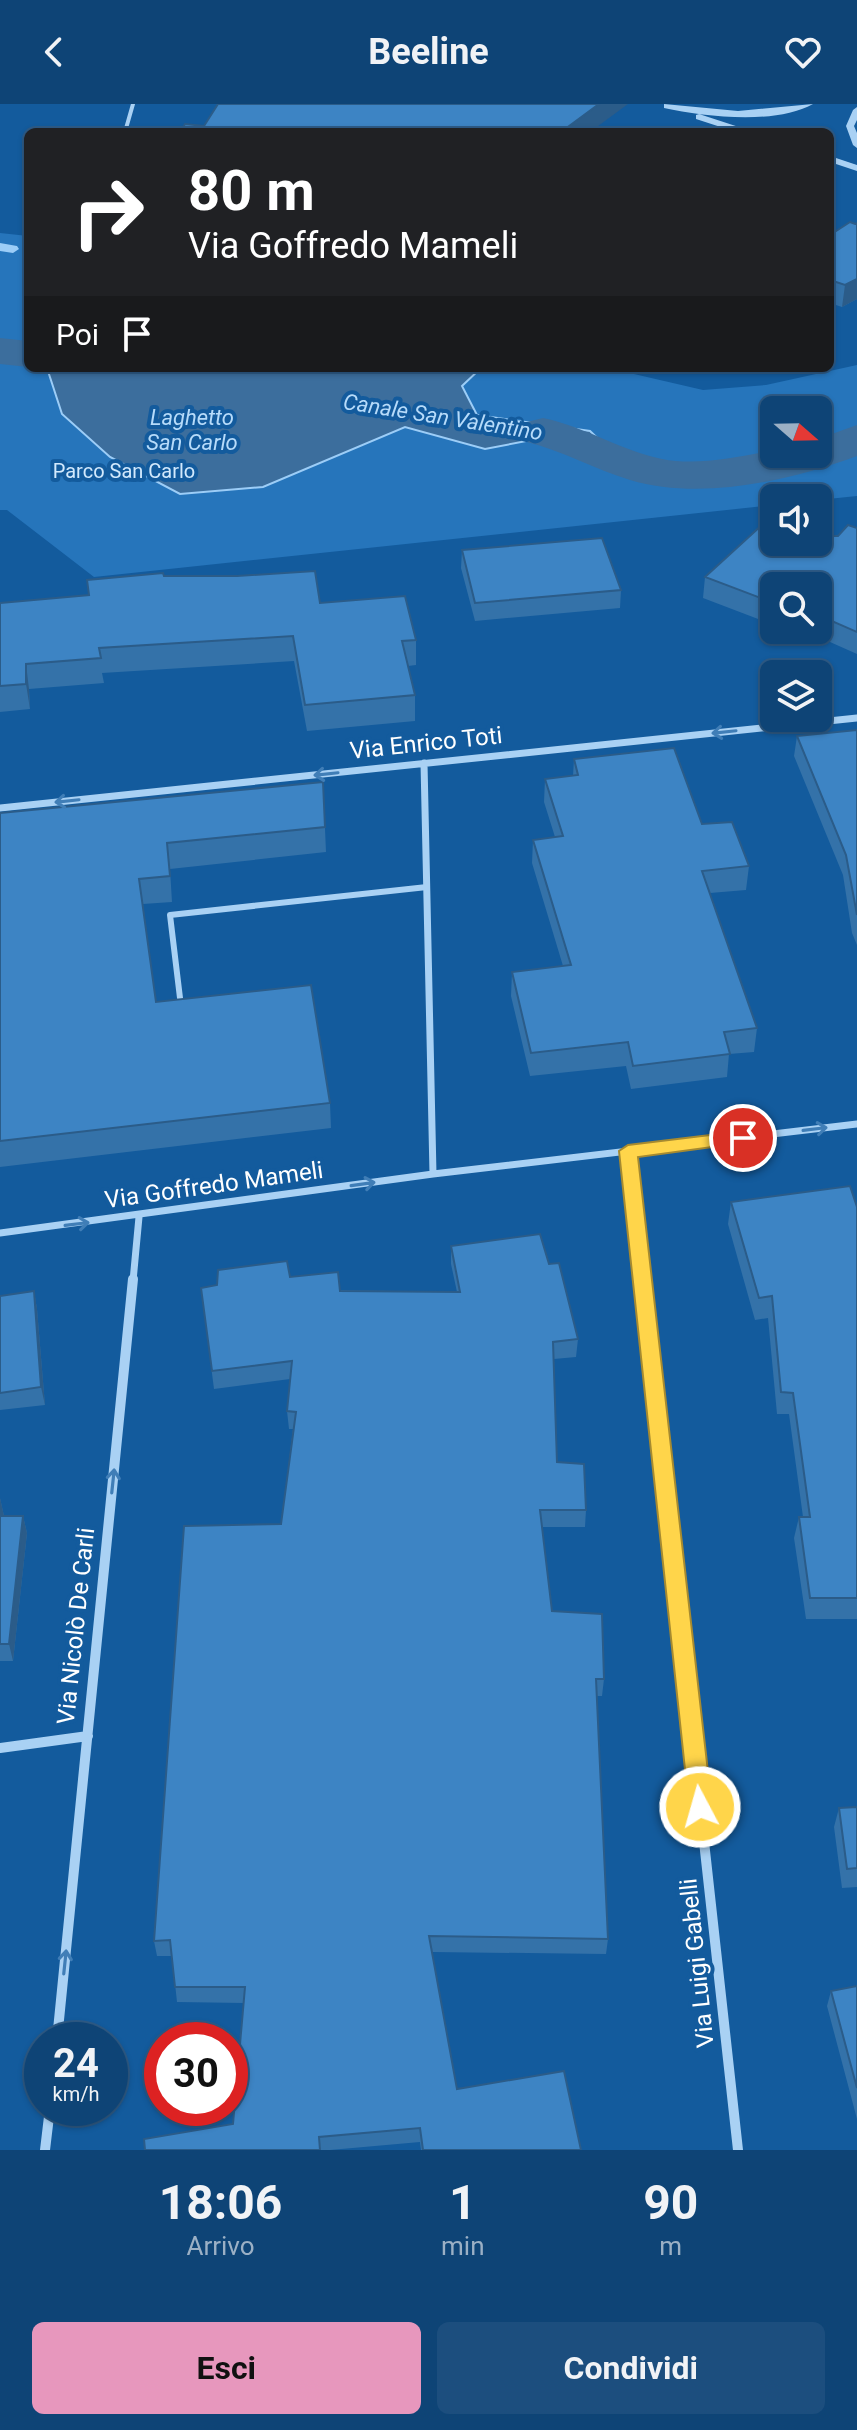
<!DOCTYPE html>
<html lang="it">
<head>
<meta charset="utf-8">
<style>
	:root { --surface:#0e4476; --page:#1c4e7e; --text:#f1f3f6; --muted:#9bb0c5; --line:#2e5c88; --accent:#e797bd }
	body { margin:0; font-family:Roboto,sans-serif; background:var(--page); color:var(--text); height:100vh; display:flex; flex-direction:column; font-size:30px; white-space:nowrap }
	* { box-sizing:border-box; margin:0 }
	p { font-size:26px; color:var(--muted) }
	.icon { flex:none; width:44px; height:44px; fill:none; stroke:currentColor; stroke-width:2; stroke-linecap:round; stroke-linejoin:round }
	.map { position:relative; height:2046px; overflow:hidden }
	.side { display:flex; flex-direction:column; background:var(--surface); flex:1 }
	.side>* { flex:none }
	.top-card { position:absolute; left:24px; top:24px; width:810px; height:244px; border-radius:12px; box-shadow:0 2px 6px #0004,0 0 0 2px var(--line); background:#202124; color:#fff; overflow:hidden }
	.needle { width:52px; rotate:110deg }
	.controls { position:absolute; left:760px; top:292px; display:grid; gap:16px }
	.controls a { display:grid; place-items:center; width:72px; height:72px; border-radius:12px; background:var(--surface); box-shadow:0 2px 6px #0004,0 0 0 2px var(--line); font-size:40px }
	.speed { position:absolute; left:24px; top:1918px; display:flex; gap:16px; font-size:40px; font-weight:700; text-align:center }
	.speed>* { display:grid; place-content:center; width:104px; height:104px; border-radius:50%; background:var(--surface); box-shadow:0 2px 6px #0004,0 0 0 2px var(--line); line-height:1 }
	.speed small { font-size:20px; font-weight:400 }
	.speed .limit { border:12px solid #d22; background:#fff; color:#111 }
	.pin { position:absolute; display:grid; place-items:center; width:68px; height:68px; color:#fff; margin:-34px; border:4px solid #fff; border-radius:50%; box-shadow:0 2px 8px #0007 }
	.me { position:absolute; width:88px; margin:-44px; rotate:354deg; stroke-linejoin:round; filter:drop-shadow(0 0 6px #0008) }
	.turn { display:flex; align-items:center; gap:28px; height:168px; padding:0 32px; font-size:36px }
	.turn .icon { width:104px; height:104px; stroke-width:2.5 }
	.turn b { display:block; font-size:56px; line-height:68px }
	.then { display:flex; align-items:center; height:76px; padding:0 32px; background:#0003; gap:16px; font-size:30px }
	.eta { display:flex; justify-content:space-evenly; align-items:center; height:136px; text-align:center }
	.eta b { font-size:48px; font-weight:700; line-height:56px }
	.cta { display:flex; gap:16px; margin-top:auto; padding:16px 32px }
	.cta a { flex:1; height:92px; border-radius:12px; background:var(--accent); color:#111; font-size:32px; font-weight:700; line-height:92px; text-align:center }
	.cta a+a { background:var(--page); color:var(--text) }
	header { display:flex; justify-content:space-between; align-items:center; height:104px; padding:0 32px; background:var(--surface); font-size:36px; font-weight:700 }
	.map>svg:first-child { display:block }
	.green { fill:#2675bb; fill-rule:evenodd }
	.water { fill:#3c6e9d; stroke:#9ccdf7; stroke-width:2 }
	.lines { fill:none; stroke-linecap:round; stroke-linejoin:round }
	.stream { fill:#9ccdf7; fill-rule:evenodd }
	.canal { fill:#3c6e9d; fill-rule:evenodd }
	.service-far1 { stroke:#a9d1f4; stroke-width:4 }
	.service { stroke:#a9d1f4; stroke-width:6 }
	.minor-far1 { stroke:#a9d1f4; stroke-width:7 }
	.minor { stroke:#a9d1f4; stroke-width:10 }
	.tertiary { fill:#a9d1f4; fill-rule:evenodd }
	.wall { fill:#3472a9 }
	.shaded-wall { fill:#2b5c89 }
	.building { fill:#3d84c4; stroke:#2b5c89; stroke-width:2 }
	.oneway { stroke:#407eb7 }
	.route { fill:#ffd54a; stroke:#a68a30; stroke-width:2 }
	.labels { text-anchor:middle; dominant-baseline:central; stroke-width:8; stroke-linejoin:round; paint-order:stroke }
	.far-park-label { font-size:20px; fill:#d2e9fd; stroke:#135b9d }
	.far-water-label { font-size:22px; font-style:italic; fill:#b6dbfa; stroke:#135b9d }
	.street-label { font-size:24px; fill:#fff; stroke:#135b9d }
</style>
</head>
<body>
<header><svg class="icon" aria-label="back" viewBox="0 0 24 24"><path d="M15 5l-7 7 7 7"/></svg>Beeline<svg class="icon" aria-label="heart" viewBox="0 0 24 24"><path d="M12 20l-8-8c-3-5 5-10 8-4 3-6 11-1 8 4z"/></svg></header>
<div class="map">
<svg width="857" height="2046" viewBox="0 0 857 2046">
	<rect width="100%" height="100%" fill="#135b9d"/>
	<path class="green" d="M0,129L28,132V264H608L703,286L766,281L857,261V392L818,396L774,394V401L94,473L7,406H0ZM774,306H818V350H774Z"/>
	<path class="water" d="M47,264H481L462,282L477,311L590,327L634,369L597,361L547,333L485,345L405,323L263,383L180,390L110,353L62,310Z"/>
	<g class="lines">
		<path class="stream" d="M0,139L17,142L19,145L13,149L0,147Z"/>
		<path class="canal" d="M0,234L28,237V263L0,260Z
			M543,314C586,323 622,347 662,355C697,362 739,353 774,346V350H818V335L857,321V352C789,377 701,397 630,376C594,365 563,347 527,338L520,328L527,318Z"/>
		<path class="service-far1" d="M125,28L133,0"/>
		<path class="service" d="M180,894L170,811L427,783"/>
		<path class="minor-far1" d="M424,659L433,1070
			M0,704L857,614
			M628,1047L642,1177
			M0,1129L433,1070L857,1020
			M133,1177L139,1113"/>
		<path class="minor" d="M642,1175L738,2046
			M0,1644L88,1632
			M57,1936L133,1175
			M45,2046L50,2004"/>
		<path class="tertiary" d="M664,0L738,7L813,0C775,21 706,13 664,4Z
			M857,3V16L854,22L857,29V44L853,41L846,22L853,6Z
			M699,10L748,26L749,28H736L696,15V11Z
			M830,52L857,61V67L830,58Z"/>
	</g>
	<path class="wall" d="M857,119V195L842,203L830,199V131Z
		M857,424V550L803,526H818V482H774V521L703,494L705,473L774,438L838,432Z
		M462,446L621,486L620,504L475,517L461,464Z
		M164,472L320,499L416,536V561L408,562L415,591V617L307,627L294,557L102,569L104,579L29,585L30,605L0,608V499L89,491Z
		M788,526H803L799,530Z
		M857,626V841L852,829L843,771L794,652L797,632Z
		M574,655L702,720L749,762L746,786L710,789L757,924L754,948L729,950L727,973L631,985L626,962L530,972L511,892L512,868L563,862L532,759L533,736L555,733L544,698L545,675L573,672Z
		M323,678L326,748L170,765L172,798L143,800L156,898L330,999L331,1024L0,1063V709Z
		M731,1098L857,1103V1515H806L794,1434L799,1413H803L789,1310H777L768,1214L755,1216L728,1120Z
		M451,1142L549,1160L578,1235L576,1253L554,1255L557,1358L586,1406L585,1423H542L552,1507L604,1575L602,1592H597L608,1835L606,1850L432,1848L457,1985L581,2046H421L420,2038L330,2046H145L233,2020L244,1899L177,1898L172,1852H157L154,1837L281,1420L293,1325H289L287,1307L290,1275L214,1285L201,1184L457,1188L451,1160Z
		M34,1187L37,1205L45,1301L0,1306V1192Z
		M0,1394L4,1412H23L27,1429L13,1557H0Z
		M857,1703V1783L842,1784L834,1723L839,1704Z
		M857,1882V2015L827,1902L831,1887Z"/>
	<path class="shaded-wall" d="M599,0H628L590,28H561Z
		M857,175V195L842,203L845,181Z
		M26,560L29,585L30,605L26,580Z
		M34,1187L37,1205L45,1301L41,1283Z
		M0,1394L4,1412L0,1420Z
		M23,1412L27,1429L13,1557L9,1540Z"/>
	<path class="building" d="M218,0H599L561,28H180L185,20L204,22Z
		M850,118L855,120L857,119V175L845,181L830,176V131Z
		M763,420L774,424V438H818V432H838L848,421L857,424V528L818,511V482H774V499L705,473Z
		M602,434L621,486L475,499L462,446Z
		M315,467L320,499L405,492L416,536L402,537L415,591L305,601L293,532L99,544L101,554L26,560V580L0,582V499L89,491L87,476L163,469L164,472H237Z
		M857,626V811L846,751L797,632Z
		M674,644L702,720L732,718L749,762L702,767L757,924L724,928L730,950L633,962L628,938L531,949L512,868L571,861L533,736L563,732L545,675L578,671L574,655Z
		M323,678L325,723L167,739L170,772L139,775L156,898L311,881L330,999L0,1037V709Z
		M850,1082L857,1103V1494H810L799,1413H810L793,1289L781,1288L772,1192L759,1194L731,1098Z
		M540,1130L549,1160L559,1159L578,1235L553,1238L557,1358L584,1360L586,1406H540L552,1507L602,1510L604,1575H596L608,1835L429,1832L457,1985L564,1967L581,2046H423L420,2024L319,2033L320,2046H145L144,2035L233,2020L245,1883H175L170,1836L154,1837L184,1422L281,1420L296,1308L287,1307L292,1257L212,1267L201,1184L217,1181L218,1166L287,1157L290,1173L338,1168L340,1187L460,1188L451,1142Z
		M34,1187L41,1283L0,1289V1192Z
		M0,1412H23L9,1540H0Z
		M857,1703V1764L847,1765L839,1704Z
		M857,1882V1984L831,1887Z"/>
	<defs><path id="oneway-shaft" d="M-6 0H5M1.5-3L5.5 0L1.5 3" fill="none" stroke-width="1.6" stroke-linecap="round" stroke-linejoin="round" transform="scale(2)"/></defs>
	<g class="oneway">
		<use href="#oneway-shaft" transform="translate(724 628) rotate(174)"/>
		<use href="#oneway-shaft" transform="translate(326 670) rotate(174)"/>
		<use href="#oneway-shaft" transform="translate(67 697) rotate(174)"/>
		<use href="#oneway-shaft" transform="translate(815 1025) rotate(-7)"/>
		<use href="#oneway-shaft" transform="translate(363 1080) rotate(-8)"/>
		<use href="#oneway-shaft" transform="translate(77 1120) rotate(-7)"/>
		<use href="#oneway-shaft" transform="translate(113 1377) rotate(-84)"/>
		<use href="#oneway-shaft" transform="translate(65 1858) rotate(-84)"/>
	</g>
	<path class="route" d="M743,1027L752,1034L749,1038L638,1053L712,1703L708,1710L700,1713L692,1710L689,1703L619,1047L628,1041Z"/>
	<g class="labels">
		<g class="far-park-label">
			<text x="124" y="367">Parco San Carlo</text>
		</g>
		<g class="far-water-label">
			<text x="192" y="313">Laghetto<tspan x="192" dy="25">San Carlo</tspan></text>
			<text transform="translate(443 313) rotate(9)">Canale San Valentino</text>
		</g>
		<g class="street-label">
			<text transform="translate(426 639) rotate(-6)">Via Enrico Toti</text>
			<text transform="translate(214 1081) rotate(-8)">Via Goffredo Mameli</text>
			<text transform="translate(76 1522) rotate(-84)">Via Nicolò De Carli</text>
			<text transform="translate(697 1859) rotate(-96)">Via Luigi Gabelli</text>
		</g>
	</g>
</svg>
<div class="controls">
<a><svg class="needle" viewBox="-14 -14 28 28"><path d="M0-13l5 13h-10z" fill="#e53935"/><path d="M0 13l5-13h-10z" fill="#9bb0c5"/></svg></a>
<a><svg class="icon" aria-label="sound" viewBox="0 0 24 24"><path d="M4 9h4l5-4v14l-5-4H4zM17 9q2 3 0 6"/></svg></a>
<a><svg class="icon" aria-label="search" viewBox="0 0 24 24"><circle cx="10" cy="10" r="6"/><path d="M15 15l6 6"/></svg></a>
<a><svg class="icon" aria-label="layers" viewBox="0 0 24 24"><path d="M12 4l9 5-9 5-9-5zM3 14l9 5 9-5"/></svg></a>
</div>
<div class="speed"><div>24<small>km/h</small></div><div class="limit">30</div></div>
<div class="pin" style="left:743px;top:1034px;background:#d93025"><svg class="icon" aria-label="arrive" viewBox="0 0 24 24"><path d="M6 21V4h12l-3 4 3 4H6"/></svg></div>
<svg class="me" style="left:700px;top:1703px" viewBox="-20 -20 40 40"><circle r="17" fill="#ffd54a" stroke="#fff" stroke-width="3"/><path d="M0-11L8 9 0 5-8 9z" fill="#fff"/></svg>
<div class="top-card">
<div class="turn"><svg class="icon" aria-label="right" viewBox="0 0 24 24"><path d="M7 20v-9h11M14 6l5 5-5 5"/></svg><div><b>80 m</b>Via Goffredo Mameli</div></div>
<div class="then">Poi<svg class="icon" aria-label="arrive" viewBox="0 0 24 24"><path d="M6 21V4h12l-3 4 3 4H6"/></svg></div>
</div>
</div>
<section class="side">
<div class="eta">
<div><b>18:06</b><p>Arrivo</p></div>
<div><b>1</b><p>min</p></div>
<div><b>90</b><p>m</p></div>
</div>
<div class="cta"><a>Esci</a><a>Condividi</a></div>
</section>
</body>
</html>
